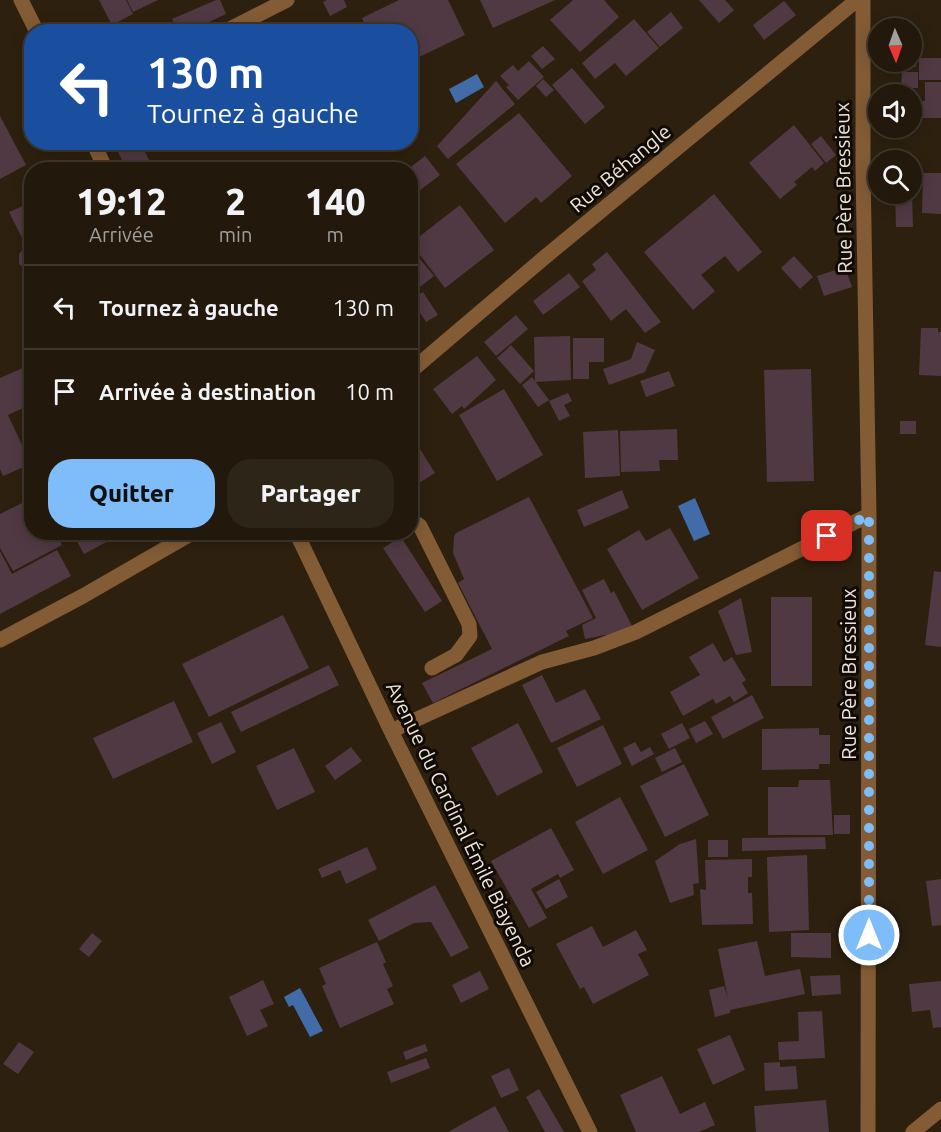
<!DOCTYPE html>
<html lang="fr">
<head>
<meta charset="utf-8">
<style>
	:root { --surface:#22180b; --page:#2e2519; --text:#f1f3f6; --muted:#a2a09d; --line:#3f372c; --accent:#7ebdf9 }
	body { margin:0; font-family:Ubuntu,sans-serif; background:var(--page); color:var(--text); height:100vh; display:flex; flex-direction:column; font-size:22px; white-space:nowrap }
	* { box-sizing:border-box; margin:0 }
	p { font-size:20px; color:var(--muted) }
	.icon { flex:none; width:33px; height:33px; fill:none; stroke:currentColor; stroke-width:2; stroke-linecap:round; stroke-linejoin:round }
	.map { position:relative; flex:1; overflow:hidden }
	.side { position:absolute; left:24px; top:162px; width:394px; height:378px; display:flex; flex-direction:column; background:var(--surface); border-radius:24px; box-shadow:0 3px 15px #0003,0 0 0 2px var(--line) }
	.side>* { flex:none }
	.guide { position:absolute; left:24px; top:24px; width:394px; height:126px; border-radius:24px; box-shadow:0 3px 15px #0003,0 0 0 2px var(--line); background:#1a4fa0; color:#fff; overflow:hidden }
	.needle { width:39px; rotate:178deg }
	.buttons { position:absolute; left:868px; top:18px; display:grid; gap:12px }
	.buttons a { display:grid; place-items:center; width:54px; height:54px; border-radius:50%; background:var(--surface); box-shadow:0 3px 15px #0003,0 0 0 2px var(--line); font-size:30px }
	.pin { position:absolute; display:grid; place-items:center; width:51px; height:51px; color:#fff; margin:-26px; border-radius:12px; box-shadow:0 3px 9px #0006 }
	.me { position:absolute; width:66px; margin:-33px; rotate:0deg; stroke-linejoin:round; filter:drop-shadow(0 0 4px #0008) }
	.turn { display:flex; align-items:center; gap:21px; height:126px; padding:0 24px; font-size:27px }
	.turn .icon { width:78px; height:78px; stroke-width:2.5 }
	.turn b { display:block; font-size:42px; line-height:51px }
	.eta { display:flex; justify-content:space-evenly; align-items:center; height:102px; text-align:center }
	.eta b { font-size:36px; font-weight:800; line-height:42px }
	.button { display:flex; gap:12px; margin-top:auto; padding:12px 24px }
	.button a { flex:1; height:69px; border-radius:24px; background:var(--accent); color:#111; font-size:24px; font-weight:800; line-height:69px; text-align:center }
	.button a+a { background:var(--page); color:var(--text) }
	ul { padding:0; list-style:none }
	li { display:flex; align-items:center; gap:18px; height:84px; padding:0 24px; border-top:2px solid var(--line) }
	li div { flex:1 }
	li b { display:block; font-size:22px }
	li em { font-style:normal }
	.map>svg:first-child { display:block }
	.water { fill:#416ca7 }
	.building { fill:#503943 }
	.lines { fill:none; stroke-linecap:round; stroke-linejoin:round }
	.minor { stroke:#835c35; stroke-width:15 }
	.route { stroke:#7ebdf9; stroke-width:10; stroke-dasharray:0 18 }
	.labels { text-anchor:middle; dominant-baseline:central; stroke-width:6; stroke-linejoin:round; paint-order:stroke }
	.street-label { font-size:20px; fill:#eee5da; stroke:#100b05 }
</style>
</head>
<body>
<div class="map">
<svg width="941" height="1132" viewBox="0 0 941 1132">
	<rect width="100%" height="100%" fill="#2d200f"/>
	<path class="water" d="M477,74L484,87L456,103L449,89Z
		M695,498L710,534L694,541L678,506Z
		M300,988L323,1031L310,1037L293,1005L289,1007L284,997Z"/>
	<path class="building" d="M99,0H126L133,14L112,25Z
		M127,0H158L133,12Z
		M216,0H220L226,14L188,32H178L172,19Z
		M327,0H344L347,7L330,16L323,2Z
		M399,0H448L465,35L411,61V32H368L362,18Z
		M480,0H555L493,28Z
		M573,0H604L619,17L580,52L550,20Z
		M699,0H725L734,10L719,23Z
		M784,1L796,15L764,40L753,25Z
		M671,12L683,28L660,47L647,32Z
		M634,19L659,48L626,76L615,63L595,79L582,63Z
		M543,46L555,59L542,69L531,56Z
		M912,58H916V67H896V62H912Z
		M919,58H941V80H919Z
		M529,61L544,77L518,100L506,87L509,85L500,76L513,65L518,71Z
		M572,68L605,107L585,124L552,85Z
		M902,72H918V88H901Z
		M543,79L554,90L546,97L536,86Z
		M496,81L515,104L448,159L437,146Z
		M925,82H941V118H912V101H925Z
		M519,113L572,176L541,203L536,197L505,223L456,164Z
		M0,116L26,165L0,179Z
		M794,125L824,163L815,171L812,167L794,182L797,185L780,199L749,163Z
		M821,136L836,155L826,163L811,144Z
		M113,142H140L154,170H127Z
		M425,156L440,175L411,197V170H407Z
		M923,173H941V214L922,213Z
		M714,194L762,252L738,272L725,256L701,275L715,291L693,310L644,252Z
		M895,194H912L913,227H896Z
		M32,202V272H29L19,264V254L26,246L9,212Z
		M460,205L494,250L445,288L411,243Z
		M411,248L434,276L416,290L411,283Z
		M607,252L661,322L645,333L626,309L611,321L582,281L596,270L592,264Z
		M794,256L813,277L800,289L781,268Z
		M845,267L852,287L824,296L817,276Z
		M569,273L580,287L543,315L533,301Z
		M423,292L438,315L426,322L411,299Z
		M516,315L528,329L496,356L484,342Z
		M921,328H938V332H941V376L919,375Z
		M570,336L571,380L535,382L534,337Z
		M573,338H604V362H589V379H573Z
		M637,342L655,350L645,372L609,385L603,369L631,359Z
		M511,345L534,371L520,384L497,358Z
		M477,356L496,380L464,409L462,406L452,414L433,389Z
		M32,364V404L8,415L31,464L3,476L0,469V378Z
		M811,369L814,481L767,482L764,370Z
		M669,371L675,386L646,397L640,381Z
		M532,377L549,400L538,407L522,385Z
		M504,389L543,455L497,481L459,415Z
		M568,393L572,401L564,405L570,416L559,421L549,401Z
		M900,421H916V434H900Z
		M677,429L678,460H659L660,471L621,472L620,431Z
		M618,430L620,476L585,478L583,432Z
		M415,441L435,473L411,488V444Z
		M622,490L629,508L584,527L577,510Z
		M529,497L593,618L566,631L569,636L433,703L422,683L492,649L458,583L464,579L453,553L454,536L456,533Z
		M32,498V532H55L62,545L13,571L0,548V514Z
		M670,528L699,578L642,610L607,549L639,530L646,541Z
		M72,532H106L110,540L84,554Z
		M401,537L442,601L425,612L383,548Z
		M57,550L71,576L0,614V551L12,574Z
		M934,571L941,572V647L925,645Z
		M604,579L611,593L614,591L632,626L616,633L585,639L582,625L596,618L582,590Z
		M771,597H812V686H771Z
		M741,598L752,652L736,655L718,611Z
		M283,615L309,668L209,717L182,664Z
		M713,643L724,662L732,657L746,680L742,683L748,693L734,702L730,696L716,704L713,699L683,716L670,692L700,675L689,657Z
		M329,665L339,685L241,732L231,712Z
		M542,675L556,703L585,689L601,719L551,743L522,685Z
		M752,695L764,718L723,739L711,717Z
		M174,701L193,742L113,779L93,738Z
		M705,721L713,734L696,743L689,729Z
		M221,722L236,752L212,764L197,733Z
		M518,723L543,772L497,796L471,748Z
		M682,723L690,738L669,749L661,734Z
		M603,725L622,764L577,787L557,748Z
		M819,728V735H830V764H819V769L762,770V729Z
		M635,742L641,752L650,747L654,754L632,766L623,748Z
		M351,747L362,761L335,780L325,766Z
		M294,748L315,792L277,810L256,766Z
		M675,748L682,762L662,772L655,758Z
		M684,764L709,815L665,837L640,786Z
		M799,780H830L833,835H768V787H798Z
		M620,797L648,850L603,874L575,822Z
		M834,815H850V834H834Z
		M551,828L574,870L560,878L558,874L531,889L547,918L529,928L491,861Z
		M825,837L826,849L742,851V838Z
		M696,839L699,883L693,884L694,895L670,903L655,861L680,844Z
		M708,840H728V857H708Z
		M367,847L377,869L346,884L340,870L322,878L318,869Z
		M807,855L809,930L769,932L767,857Z
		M752,859V877H748V893H752L753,924L702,925L700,889L706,890L705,860Z
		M559,879L568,897L546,909L536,892Z
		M941,879V925L932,926L926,881Z
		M435,885L469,948L451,957L431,922L414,923L379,941L368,920Z
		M592,926L603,947L636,930L647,950L638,954L649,975L593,1004L584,987L580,989L556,944Z
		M92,933L102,941L89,957L79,949Z
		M791,933H831V958L791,957Z
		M757,941L765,976L800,969L805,994L730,1010V1013L715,1017L709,990L724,986L728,999L718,949Z
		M377,942L386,962L383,964L393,986L387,989L394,1004L340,1028L322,986L326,984L319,968Z
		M480,971L489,989L461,1003L452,985Z
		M840,975L841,994L812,996L810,976Z
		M263,980L274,1004L260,1010L268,1026L247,1036L229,997Z
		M941,981V1027L933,1028L930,1010L912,1012L909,984Z
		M822,1011L825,1058L779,1060L778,1042L799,1041L798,1012Z
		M730,1035L745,1070L713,1085L697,1049Z
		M19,1042L34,1052L18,1074L3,1064Z
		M425,1044L428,1051L406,1060L403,1052Z
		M426,1058L430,1068L391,1083L387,1072Z
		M780,1062V1067L796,1066L798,1089L765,1091L764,1063Z
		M509,1068L519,1090L501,1098L491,1076Z
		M662,1076L680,1114L705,1102L715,1125L699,1132H636L620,1095Z
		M539,1089L564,1132H545L526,1097Z
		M826,1100L829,1132H756L754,1106Z
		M495,1106L509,1132H448Z"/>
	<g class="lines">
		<path class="minor" d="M21,0L37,32
			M863,0V169L869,515L868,1132
			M224,32L287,0
			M93,142L106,170
			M411,371L545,257L857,0
			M411,520L420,526L469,624L470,636L456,655L432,668
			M296,532L391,731L590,1132
			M0,640L83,596L194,532
			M391,731L542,662L594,648L636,632L869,515
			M913,1132L941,1109"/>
	</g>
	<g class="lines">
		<path class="route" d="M827,536L869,515V935"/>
	</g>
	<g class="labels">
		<g class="street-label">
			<text transform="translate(620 168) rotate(-40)">Rue Béhangle</text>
			<text transform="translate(843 188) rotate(-91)">Rue Père Bressieux</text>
			<text transform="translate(848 674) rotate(-90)">Rue Père Bressieux</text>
			<text transform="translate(461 824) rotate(64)">Avenue du Cardinal Émile Biayenda</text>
		</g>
	</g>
</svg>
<div class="buttons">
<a><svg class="needle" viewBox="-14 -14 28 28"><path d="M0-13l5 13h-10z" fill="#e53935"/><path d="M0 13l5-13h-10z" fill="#a2a09d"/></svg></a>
<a><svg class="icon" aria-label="sound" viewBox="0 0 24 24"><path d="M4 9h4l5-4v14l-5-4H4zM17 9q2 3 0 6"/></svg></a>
<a><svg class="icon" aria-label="search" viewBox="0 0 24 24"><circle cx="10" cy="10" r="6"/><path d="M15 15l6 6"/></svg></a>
</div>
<div class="pin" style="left:827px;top:536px;background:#d93025"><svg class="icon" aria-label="arrive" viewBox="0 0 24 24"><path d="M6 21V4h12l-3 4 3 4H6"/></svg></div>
<svg class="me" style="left:869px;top:935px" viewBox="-20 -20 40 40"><circle r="17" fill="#7ebdf9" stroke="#fff" stroke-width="3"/><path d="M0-11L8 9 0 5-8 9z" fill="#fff"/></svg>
<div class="guide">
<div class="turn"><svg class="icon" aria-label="left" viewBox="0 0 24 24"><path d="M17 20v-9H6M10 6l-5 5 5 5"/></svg><div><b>130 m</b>Tournez à gauche</div></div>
</div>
<section class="side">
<div class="eta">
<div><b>19:12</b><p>Arrivée</p></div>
<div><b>2</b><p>min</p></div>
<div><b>140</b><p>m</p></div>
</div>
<ul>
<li><svg class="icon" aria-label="left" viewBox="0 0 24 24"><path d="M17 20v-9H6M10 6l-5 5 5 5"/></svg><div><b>Tournez à gauche</b></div><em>130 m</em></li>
<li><svg class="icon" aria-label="arrive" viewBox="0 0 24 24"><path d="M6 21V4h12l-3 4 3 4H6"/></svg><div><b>Arrivée à destination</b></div><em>10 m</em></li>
</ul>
<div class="button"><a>Quitter</a><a>Partager</a></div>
</section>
</div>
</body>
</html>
